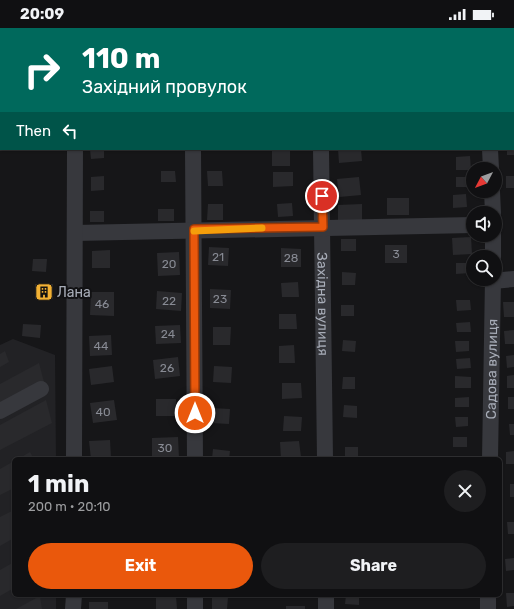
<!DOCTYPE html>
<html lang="en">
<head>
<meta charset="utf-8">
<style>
  :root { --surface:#101012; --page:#1e1e20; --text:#f1f3f6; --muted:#9c9d9f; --line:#303032; --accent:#ea580c }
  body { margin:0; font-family:Rubik,sans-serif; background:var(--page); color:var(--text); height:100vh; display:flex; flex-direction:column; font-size:15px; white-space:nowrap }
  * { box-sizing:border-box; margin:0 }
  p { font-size:13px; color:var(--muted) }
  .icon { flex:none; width:22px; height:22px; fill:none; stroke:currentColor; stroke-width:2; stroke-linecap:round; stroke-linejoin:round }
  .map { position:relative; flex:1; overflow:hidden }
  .side { position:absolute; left:12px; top:429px; width:490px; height:140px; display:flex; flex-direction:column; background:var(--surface); border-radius:6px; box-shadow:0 1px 3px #0004,0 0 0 1px var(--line) }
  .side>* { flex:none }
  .banner { position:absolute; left:0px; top:0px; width:514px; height:122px; box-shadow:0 1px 3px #0004,0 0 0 1px var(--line); background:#00695c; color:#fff; overflow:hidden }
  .needle { width:26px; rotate:229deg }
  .controls { position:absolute; left:466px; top:134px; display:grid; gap:8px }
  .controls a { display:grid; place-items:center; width:36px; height:36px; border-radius:50%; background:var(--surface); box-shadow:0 1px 3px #0004,0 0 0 1px var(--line); font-size:20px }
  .pin { position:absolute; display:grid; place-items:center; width:34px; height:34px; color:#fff; margin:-17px; border:2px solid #fff; border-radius:50%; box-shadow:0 1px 4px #0007 }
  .me { position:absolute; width:44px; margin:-22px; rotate:0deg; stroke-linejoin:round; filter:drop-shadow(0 0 3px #0008) }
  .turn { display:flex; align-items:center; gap:14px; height:84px; padding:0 16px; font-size:18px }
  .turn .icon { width:52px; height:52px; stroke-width:2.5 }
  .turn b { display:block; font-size:28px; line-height:34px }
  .then { display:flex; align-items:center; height:38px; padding:0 16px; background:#0003; gap:8px; font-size:15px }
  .round { display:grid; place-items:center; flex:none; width:42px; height:42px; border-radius:21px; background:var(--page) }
  .headline { display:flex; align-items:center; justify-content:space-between; height:68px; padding:0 16px }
  h1 { font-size:24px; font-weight:700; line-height:30px }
  .action { display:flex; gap:8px; margin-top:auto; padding:8px 16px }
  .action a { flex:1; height:46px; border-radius:24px; background:var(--accent); color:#fff; font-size:16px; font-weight:700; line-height:46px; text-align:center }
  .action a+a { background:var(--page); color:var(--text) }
  .status { display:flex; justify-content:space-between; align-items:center; height:28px; padding:0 20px; background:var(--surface); direction:ltr }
  .status svg { height:11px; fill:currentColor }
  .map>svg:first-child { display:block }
  .built { fill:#222225 }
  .building { fill:#29292c }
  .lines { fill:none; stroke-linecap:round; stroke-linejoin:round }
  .minor { stroke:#37383d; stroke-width:16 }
  .route-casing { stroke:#983908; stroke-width:10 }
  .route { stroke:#ea580c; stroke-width:7 }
  .slow { stroke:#f59e0b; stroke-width:7 }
  .labels { text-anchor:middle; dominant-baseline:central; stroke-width:4; stroke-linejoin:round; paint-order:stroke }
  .number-label { font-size:12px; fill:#888b94 }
  .poi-label { font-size:14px; fill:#a8adb8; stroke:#111113; text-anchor:start }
  .street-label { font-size:14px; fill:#a8adb8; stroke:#111113 }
</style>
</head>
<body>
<div class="status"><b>20:09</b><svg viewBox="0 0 49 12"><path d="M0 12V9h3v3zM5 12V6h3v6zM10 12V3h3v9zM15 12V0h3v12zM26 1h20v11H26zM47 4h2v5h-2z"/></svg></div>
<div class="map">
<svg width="514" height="581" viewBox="0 0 514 581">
  <rect width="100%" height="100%" fill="#161618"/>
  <!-- built -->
  <path class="built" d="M13 311 55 327 56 431H14V567H56V581H0V317Z"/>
  <!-- building -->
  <g class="building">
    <path d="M90 121H104V130L91 131Z"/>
    <rect x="272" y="121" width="18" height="17"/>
    <path d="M338 121H361L362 133 339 135Z"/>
    <rect x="507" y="121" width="7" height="6"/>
    <path d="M470 128 471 142H456V129Z"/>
    <path d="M161 143H175L176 154H161Z"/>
    <path d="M207 143H222L223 158H208Z"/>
    <path d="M273 144H293V158L273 159Z"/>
    <path d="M104 148V162L91 163V149Z"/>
    <rect x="506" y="148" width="8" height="12"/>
    <path d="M359 149 361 167 339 169 337 151Z"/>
    <rect x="456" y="149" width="13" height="10"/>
    <path d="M466 166 467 179 453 180V167Z"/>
    <rect x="387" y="170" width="22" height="17"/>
    <path d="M292 175 293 188 278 189 277 176Z"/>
    <path d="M208 176H223V192H207Z"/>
    <path d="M362 176V192H338V177Z"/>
    <rect x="158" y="181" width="16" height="12"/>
    <rect x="90" y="183" width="14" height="11"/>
    <path d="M471 209 472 226 453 227 452 210Z"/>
    <rect x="341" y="211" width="15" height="12"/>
    <rect x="385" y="217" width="22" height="18"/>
    <path d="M209 219 229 220 228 238 208 237Z"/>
    <path d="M281 220 301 221V239H281Z"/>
    <path d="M110 222V240H92V223Z"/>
    <path d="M179 224 180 247 158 248 157 225Z"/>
    <path d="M33 231H47L46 244 32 243Z"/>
    <path d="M456 235H470V245L456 246Z"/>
    <path d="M342 244 356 245 355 257H342Z"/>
    <path d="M298 254 299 269H282L281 255Z"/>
    <rect x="35" y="256" width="18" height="15"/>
    <path d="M210 261 231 262 230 281 210 280Z"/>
    <path d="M157 263 182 265 181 283 156 281Z"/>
    <path d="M91 264H114V288L90 287Z"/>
    <path d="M456 272H470L471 282 457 283Z"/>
    <path d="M503 274H514V289H504Z"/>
    <rect x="341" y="277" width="13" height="11"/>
    <path d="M279 286H296L297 301H279Z"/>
    <path d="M470 294 471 304H457L456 295Z"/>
    <path d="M23 296 41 297 40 310 22 308Z"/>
    <path d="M180 297 181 315 156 316 155 298Z"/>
    <path d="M213 299H231L230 317H213Z"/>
    <path d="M514 302V316H505L504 303Z"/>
    <path d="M111 307 112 327 90 328 89 308Z"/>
    <path d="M343 312 356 313 355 324 342 323Z"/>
    <path d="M455 313H469V323L456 324Z"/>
    <path d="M294 317 295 335H279V318Z"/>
    <path d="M5 323 9 334 0 339V326Z"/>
    <path d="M514 327V339L507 340 506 328Z"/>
    <path d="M178 329 180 348 155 351 153 332Z"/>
    <path d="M470 330 471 340 457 341 456 331Z"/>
    <path d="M39 335 44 354 0 377V356Z"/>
    <path d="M112 338 114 354 91 357 89 341Z"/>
    <path d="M214 338 232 339 231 355 213 354Z"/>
    <path d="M514 347V360H507V348Z"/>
    <path d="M455 348 471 349V360H455Z"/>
    <path d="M343 349H355V361H342Z"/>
    <path d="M282 355H301L302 370 282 371Z"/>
    <path d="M469 369V379H455V370Z"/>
    <rect x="508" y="369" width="6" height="12"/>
    <rect x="156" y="371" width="20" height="17"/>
    <path d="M46 372 52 395 0 422V397Z"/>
    <path d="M114 372 117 392 93 395 90 375Z"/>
    <path d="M344 377 357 378V390L343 389Z"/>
    <path d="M211 380 230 381 229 396 211 395Z"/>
    <path d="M284 388 302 389 301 403H283Z"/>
    <path d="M455 389H468V398L456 399Z"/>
    <path d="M509 396H514V407H510Z"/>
    <path d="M178 409 179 430 152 431V410Z"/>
    <rect x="453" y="409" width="14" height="10"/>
    <path d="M110 412 111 430 91 431 89 413Z"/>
    <path d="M299 413 301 429 281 431 280 414Z"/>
    <rect x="345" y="419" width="13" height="10"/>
    <path d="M213 421 230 423 229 431H212Z"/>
    <path d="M514 423V436H506V424Z"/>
    <path d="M30 424 34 431H18Z"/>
    <path d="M14 433V460L0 467V441Z"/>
    <rect x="510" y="456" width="4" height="13"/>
    <path d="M14 482V510L0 518V489Z"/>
    <path d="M507 494H514V506H508Z"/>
    <path d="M514 530V542L506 543 505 531Z"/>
    <path d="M14 534V560L0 568V542Z"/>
    <path d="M506 565H514V578L507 579Z"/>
    <path d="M346 567H359V577L345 576Z"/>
    <path d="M40 568 42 581H16Z"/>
    <path d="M176 568 177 581H156V569Z"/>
    <path d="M212 569H228L227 581H212Z"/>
    <rect x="89" y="574" width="19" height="7"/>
    <rect x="286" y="578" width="19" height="3"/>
  </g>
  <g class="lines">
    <!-- minor -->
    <g class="minor">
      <path d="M192 0V1"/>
      <path d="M317 0V1"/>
      <path d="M485 0V1"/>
      <path d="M75 1V0"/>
      <path d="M193 121 195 431"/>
      <path id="s1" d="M321 121 325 431"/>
      <path d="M490 121 491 141"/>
      <path d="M492 163 493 185"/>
      <path d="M75 205 473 197"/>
      <path d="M493 229V207"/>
      <path d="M493 253 514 251"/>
      <path d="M0 383 41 361"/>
      <path d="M74 431 75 121"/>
      <path id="s2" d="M490 431 493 251"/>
      <path d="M195 567V581"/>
      <path d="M326 567V581"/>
      <path d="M73 581 74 567"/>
      <path d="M488 581V567"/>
    </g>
  </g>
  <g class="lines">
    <defs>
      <path id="route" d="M195 385 194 201 323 199 322 168"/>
    </defs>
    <!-- route casing -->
    <use href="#route" class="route-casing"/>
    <!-- route -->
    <use href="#route" class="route"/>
    <!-- slow -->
    <path class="slow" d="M194 203 262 200"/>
  </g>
  <!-- icons -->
  <defs>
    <symbol id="building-square" viewBox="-11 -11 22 22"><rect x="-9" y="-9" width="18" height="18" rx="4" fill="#f2b134" stroke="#111113"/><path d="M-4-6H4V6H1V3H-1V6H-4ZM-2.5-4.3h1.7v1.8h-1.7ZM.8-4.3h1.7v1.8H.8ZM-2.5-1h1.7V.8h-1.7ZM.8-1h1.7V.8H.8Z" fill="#111"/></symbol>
  </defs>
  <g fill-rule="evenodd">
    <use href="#building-square" x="34" y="254" width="20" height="20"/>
  </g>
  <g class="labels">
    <!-- number labels -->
    <g class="number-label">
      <text x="396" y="226">3</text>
      <text x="218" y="229">21</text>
      <text x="291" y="230">28</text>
      <text x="169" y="236">20</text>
      <text x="220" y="271">23</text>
      <text x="169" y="273">22</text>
      <text x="102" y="276">46</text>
      <text x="168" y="306">24</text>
      <text x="101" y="318">44</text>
      <text x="167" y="340">26</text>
      <text x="103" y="384">40</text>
      <text x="165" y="420">30</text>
    </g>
    <!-- poi labels -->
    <g class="poi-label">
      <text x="57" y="264">Лана</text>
    </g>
    <!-- street labels -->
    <g class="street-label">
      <text stroke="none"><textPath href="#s1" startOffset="155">Західна вулиця</textPath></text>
      <text stroke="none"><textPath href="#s2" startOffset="90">Садова вулиця</textPath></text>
    </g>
  </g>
</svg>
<div class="controls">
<a><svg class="needle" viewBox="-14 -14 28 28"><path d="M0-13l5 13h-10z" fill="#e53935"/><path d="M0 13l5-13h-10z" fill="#9c9d9f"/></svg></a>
<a><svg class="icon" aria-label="sound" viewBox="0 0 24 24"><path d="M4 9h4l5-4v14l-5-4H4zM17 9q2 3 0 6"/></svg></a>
<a><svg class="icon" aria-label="search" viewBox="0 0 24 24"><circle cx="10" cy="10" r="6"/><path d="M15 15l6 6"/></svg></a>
</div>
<div class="pin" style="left:322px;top:168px;background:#d93025"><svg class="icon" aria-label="arrive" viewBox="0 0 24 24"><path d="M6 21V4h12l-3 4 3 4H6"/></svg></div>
<svg class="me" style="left:195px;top:385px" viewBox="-20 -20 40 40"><circle r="17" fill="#ea580c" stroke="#fff" stroke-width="3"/><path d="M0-11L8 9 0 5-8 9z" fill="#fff"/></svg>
<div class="banner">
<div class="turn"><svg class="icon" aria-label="right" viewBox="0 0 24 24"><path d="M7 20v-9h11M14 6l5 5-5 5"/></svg><div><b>110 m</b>Західний провулок</div></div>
<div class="then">Then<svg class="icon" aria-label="left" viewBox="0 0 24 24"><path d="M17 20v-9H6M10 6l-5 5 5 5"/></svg></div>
</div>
<section class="side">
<div class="headline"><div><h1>1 min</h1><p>200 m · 20:10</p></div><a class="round"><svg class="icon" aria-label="close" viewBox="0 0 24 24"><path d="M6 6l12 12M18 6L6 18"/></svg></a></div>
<div class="action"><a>Exit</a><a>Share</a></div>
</section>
</div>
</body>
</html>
